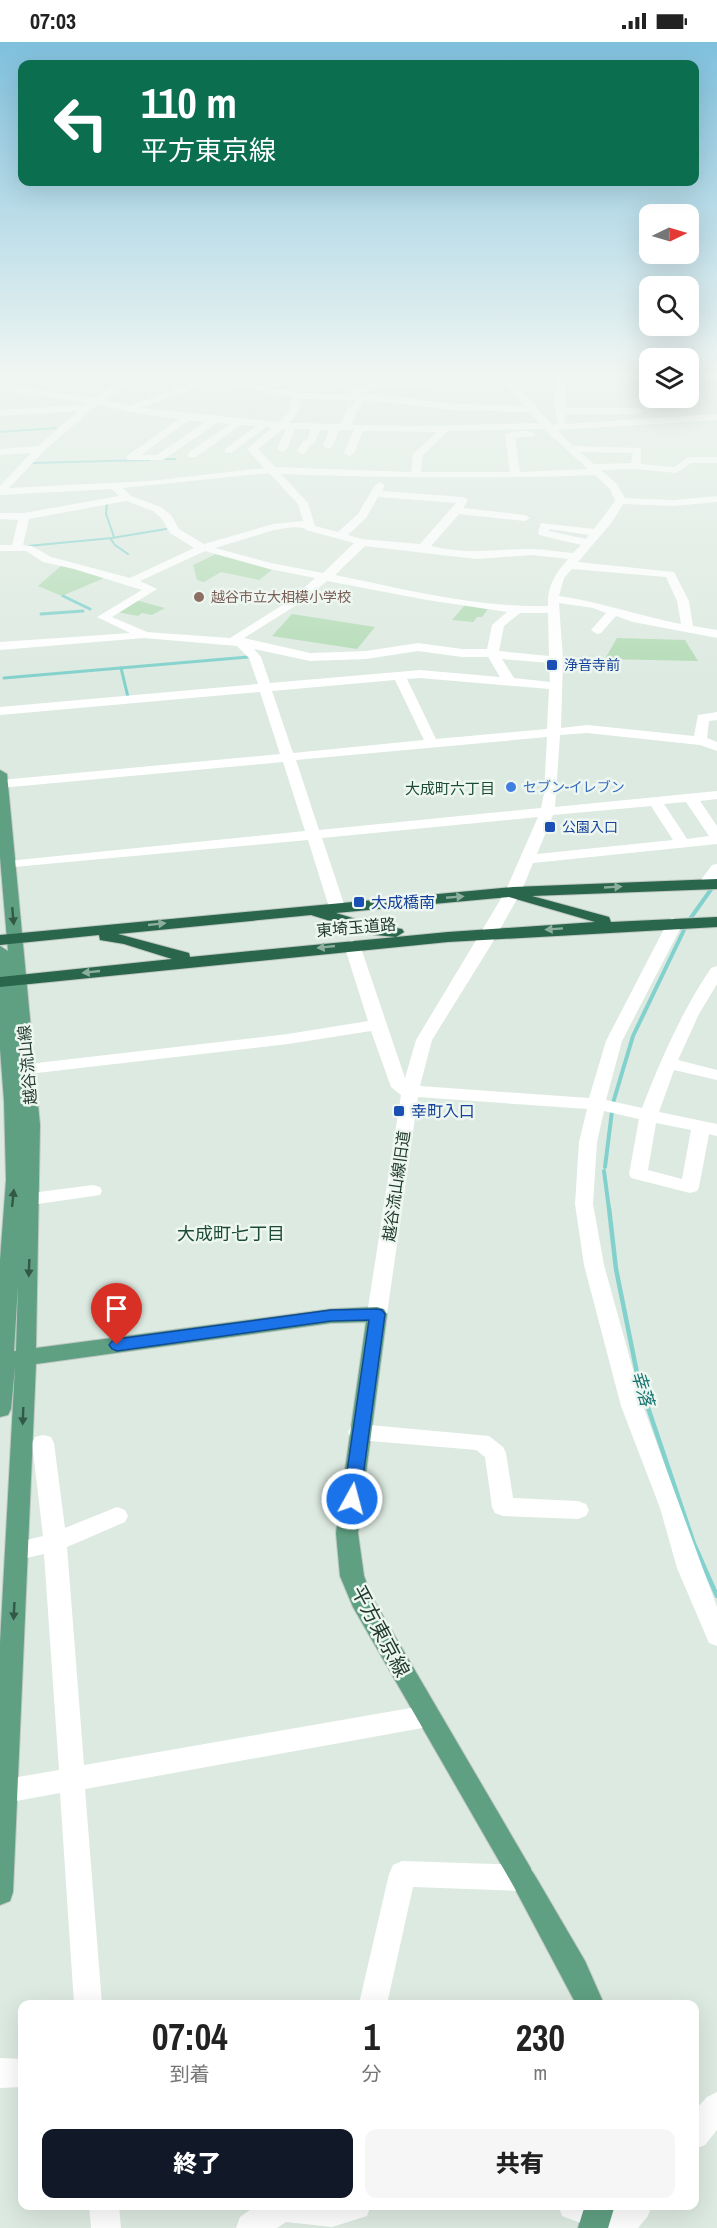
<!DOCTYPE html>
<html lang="ja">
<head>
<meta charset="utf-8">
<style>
  :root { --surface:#fff; --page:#f6f6f6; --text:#222; --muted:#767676; --accent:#111827 }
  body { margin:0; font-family:"Archivo Narrow","Noto Sans JP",sans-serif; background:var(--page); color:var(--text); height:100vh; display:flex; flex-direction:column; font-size:22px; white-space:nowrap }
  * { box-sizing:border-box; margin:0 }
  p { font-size:20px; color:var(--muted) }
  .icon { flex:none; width:33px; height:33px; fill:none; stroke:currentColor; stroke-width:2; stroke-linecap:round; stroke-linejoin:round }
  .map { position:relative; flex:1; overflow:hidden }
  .panel { position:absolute; left:18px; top:1958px; width:681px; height:210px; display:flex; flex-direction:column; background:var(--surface); border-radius:12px; box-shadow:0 6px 24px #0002 }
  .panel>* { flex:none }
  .guide { position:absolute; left:18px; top:18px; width:681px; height:126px; border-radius:12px; box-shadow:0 6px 24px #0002; background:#0b6e4f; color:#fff; overflow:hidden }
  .needle { width:39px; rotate:85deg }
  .controls { position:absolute; left:639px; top:162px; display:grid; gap:12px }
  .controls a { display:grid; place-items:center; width:60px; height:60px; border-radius:12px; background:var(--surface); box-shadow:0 6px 24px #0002; font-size:30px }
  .pin { position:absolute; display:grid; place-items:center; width:51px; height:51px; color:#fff; margin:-62px -26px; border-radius:50% 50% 50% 0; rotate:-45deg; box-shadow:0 0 6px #0007 }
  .pin .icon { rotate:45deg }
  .me { position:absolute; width:66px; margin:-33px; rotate:7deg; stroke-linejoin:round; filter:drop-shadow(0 0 4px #0008) }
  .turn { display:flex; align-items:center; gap:21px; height:126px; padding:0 24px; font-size:27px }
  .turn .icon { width:78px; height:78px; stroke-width:2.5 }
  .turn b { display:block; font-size:42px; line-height:51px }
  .eta { display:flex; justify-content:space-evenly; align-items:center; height:102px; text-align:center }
  .eta b { font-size:36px; font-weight:800; line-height:42px }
  .primary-button { display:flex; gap:12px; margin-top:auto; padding:12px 24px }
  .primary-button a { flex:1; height:69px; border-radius:12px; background:var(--accent); color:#fff; font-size:24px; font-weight:800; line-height:69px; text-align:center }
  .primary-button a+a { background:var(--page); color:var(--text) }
  .status { display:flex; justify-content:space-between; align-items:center; height:42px; padding:0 30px; background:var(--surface); direction:ltr }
  .status svg { height:16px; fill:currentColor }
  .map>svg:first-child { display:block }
  .green { fill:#b5dcb7 }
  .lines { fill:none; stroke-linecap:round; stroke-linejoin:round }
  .stream-far3 { stroke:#83d1cc; stroke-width:2 }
  .stream-far2 { stroke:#83d1cc; stroke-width:3 }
  .stream-far1 { stroke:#83d1cc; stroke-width:4 }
  .stream { stroke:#83d1cc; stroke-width:4.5 }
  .major-casing { stroke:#c0c8c4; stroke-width:2 }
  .highway-casing { stroke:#c0c8c4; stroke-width:2 }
  .minor { fill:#fff; fill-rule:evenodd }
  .major { fill:#60a082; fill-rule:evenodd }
  .highway { fill:#2a664c; fill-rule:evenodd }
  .oneway { fill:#8cae9e }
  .oneway2 { fill:#325846 }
  .route { fill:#1a73e8; stroke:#114b97; stroke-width:1.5 }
  .education-dot { fill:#8d6e63; stroke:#edf6f0; stroke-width:2 }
  .transit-dot { fill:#1a4fb4; stroke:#edf6f0; stroke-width:2 }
  .shop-dot { fill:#3f7fe0; stroke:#edf6f0; stroke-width:2 }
  .labels { text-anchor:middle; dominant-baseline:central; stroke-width:5; stroke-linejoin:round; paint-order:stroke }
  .far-education-label { font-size:14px; fill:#785e54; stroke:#edf6f0; text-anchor:start }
  .far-transit-label { font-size:14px; fill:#164399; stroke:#edf6f0; text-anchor:start }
  .far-shop-label { font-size:14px; fill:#366cbe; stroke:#edf6f0; text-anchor:start }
  .far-neighbourhood-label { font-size:15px; fill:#1b4b35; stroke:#edf6f0 }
  .transit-label { font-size:16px; fill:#164399; stroke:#edf6f0; text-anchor:start }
  .street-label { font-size:16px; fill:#1f392c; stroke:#edf6f0 }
  .neighbourhood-label { font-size:18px; fill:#1b4b35; stroke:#edf6f0 }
  .water-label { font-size:18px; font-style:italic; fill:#187571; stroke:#edf6f0 }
  .near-street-label { font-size:20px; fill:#1f392c; stroke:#edf6f0 }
</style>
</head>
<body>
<div class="status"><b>07:03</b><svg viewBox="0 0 49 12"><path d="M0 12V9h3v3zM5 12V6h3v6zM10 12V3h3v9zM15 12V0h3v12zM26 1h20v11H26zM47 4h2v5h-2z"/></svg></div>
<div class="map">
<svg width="717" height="2186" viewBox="0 0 717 2186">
  <rect width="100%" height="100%" fill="#ddeae1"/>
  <!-- green -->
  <g class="green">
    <path d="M216 512 272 528 259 538 221 530 204 540 197 538 193 523Z"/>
    <path d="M62 523 104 536 62 554 38 544Z"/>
    <path d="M136 558 165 566 152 573 142 571 138 574 117 570Z"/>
    <path d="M465 563 488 567 482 575H477L473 580 452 578Z"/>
    <path d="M292 572 375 585 357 607 272 594Z"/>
    <path d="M617 596 685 598 698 619 605 617Z"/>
  </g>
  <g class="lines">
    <!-- stream-far3 -->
    <g class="stream-far3">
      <path d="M0 390 56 386"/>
      <path d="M161 417H175"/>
      <path d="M31 421 150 418"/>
      <path d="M107 461 106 472 114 495"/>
      <path d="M110 496 115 503 128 512"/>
      <path d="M28 504 112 496 166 487"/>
    </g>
    <!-- stream-far2 -->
    <g class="stream-far2">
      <path d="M63 554 90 567"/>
      <path d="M41 572 83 569"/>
      <path d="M121 626 128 655"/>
      <path d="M4 636 248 615"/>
    </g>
    <!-- stream-far1 -->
    <g class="stream-far1">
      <path d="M690 877 712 846"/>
      <path d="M613 1061 633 994 684 888"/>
      <path d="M605 1125 612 1069"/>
      <path d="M604 1129 609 1167"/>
    </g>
    <!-- stream -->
    <path class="stream" d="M609 1166 616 1227 638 1336 694 1502 717 1554"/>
    <defs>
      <g id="major">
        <path d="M0 728 7 732 40 1083 36 1306 331 1267 377 1265 384 1267 387 1272 358 1491 364 1534 372 1555 585 1919 604 1962H576L514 1845 353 1565 340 1534 336 1491 366 1280 331 1281 36 1322 13 1850 10 1859 0 1863V1601L15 1325 11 1367 8 1373 0 1375V1218L6 1138 4 1059 0 1007V904L8 909 0 815ZM18 1243 16 1309H14Z"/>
        <path d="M585 2163H615L608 2186H578Z"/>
      </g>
      <path id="highway" d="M717 837V847L532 854 609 875 611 880 717 875V885L448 900 0 945V935L172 917 124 902 100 898 99 893 0 903V893L513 845ZM509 855 595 880 448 890 190 915 189 911 118 892 311 873 375 893 396 895 404 890 402 887 376 883 336 871Z"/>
    </defs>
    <!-- major casing -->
    <use href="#major" class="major-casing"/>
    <!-- highway casing -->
    <use href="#highway" class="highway-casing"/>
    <!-- minor -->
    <g class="minor">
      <path d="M130 332H139L128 343 104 358 130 364 204 337 190 332C215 332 238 343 260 343 274 343 291 332 310 332L272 346 298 351 350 352 313 332H325L355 347 372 341 426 338 434 334 467 335 472 338 470 340H436L428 344 373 347 362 351 456 362 524 364 498 332H507L552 383 560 382 557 380 554 357 557 332H566L565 366H638L643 369 638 372H566L565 382 717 372V378L557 388 573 404 641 406V422L674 425 689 415H717V421H691L676 431 636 427 601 428 617 442 625 456 673 458 717 454V460L673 464 623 462 612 480 578 520 674 530 689 559 693 584 717 588V596L633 580 616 574 601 591 597 592 591 588 606 571 593 566 559 561 563 618 561 686 587 683 694 694 698 673 717 670V678L709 679 707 696 717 700V709L700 703 587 691 560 693 555 765 717 749V757L700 759 717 784V802L533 821 521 850 491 903 432 998 420 1044 589 1056 606 999 664 887V881L672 876 677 878 680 887 622 999 606 1058 642 1066C661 1017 682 969 711 926L717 924V942L699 972 678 1018 717 1028V1038L674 1028 659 1070 717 1082V1094L709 1092 699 1145 697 1149 690 1151 631 1136 629 1132 639 1077 604 1069 597 1100 593 1162 604 1223 643 1364 717 1565V1604L709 1601 677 1526 660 1466 621 1364 584 1223 575 1162 579 1100 587 1067 418 1055 387 1272 384 1277 377 1279 370 1277 367 1272 401 1053 391 1045 371 989 288 1002 28 1032 22 1031 19 1027 22 1023 28 1022 288 992 368 979 344 903 352 898 360 903 405 1036 416 998 505 850 538 775 322 796 345 865 337 870 329 865 308 798 3 826 1 823 8 819 305 789 283 720 0 746 1 738 280 712 260 650 0 673V665L258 642 249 616 237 604 144 596 0 608V600L130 591 97 575 142 548 74 527 43 520 26 509H0V503H12L18 478 0 477V471H24L119 454 112 447 0 453V444L31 411 0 413V407L38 404 78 369 0 374V368L85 363 88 361 0 348V342L95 356ZM214 339 293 356 288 371 279 380 141 366ZM302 357 356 358 346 370 341 382 289 381 297 372ZM365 358 456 368 529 370 540 381 421 384 351 383 356 371ZM98 362 130 370 179 377 127 414V418H163L217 381 230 382 188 411V415H196L241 383 256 384 225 407V411H231L266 385 272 386 247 407 264 426 149 439 9 446 46 407ZM189 378 205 380 157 413H141ZM283 387H286L277 407 282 410 287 407 295 387H311L307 398 303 399 297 409 302 412 305 411 310 403 314 402 320 388H329L323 404 328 407 333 404 339 388H354L344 411 349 414 354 411 363 389 437 390 413 412 411 430 275 425 258 407ZM544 387 588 427 520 430 515 396 533 394 535 392C528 387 512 388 505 393L510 430H421L423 413 448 389ZM580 410 633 411 631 421 594 422ZM269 431 298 462 303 479 273 482 204 502 179 487 171 473 161 465 131 454 123 446ZM281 432C386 436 490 437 595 433L610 447 615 459 594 487 541 481 538 491 539 493 581 503 573 511C559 510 545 507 530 507 494 507 468 513 431 504L459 472 525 479 530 476 525 473 463 466 468 458 463 455 382 449 385 443 380 440 375 443 358 472 338 490 315 484 308 461ZM378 455 456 461 420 502 362 497 348 493 366 476ZM126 459 153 469 162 477 170 491 194 506 130 536 51 515 32 504 23 503 29 477ZM294 485 304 486 306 488 354 501 323 531 271 521 215 506 274 488ZM549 487 589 493 586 497 549 489ZM365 504 476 517 532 513 568 517C555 532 547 544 548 564 476 566 405 547 335 533ZM205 509 270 527 315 536 292 557 230 596 147 590 112 575 157 547 140 539ZM572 527 666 535 677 559 681 582C640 574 601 560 559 554L564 536ZM327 539 427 558 507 570 492 583 487 607H462L418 601 366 609 310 611 244 596 300 561ZM520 571H548L549 614 499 609 504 584ZM254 607 310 619 366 617 418 609 462 615H488L500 635 420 628 270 641 261 615ZM502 617 549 621 550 640 514 636ZM420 636 549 647 547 687 436 697 407 637ZM395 638 424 698 293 711 272 649ZM547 695 544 752 541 766 319 788 296 718ZM686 760 709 794 687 797 664 762ZM651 764 673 798 537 812 553 773ZM656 1081 691 1088 682 1137 648 1128Z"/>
      <path d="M701 332H717V337L702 334Z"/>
      <path d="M717 822V843L710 847 705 845 701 838 712 823Z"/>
      <path d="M93 1143 100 1145 102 1149 100 1153 31 1163 24 1161 22 1157 24 1153 31 1151Z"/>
      <path d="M359 1382 489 1394 503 1405 506 1411 513 1456 578 1459 586 1462 589 1468 586 1474 578 1477 503 1474 495 1471 492 1465 485 1415 476 1408 359 1398 351 1396 348 1390 351 1384Z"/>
      <path d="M43 1393 51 1395 54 1401 65 1486 117 1465 125 1468 128 1474 125 1480 67 1505 84 1723 428 1663 437 1666 440 1674 437 1682 428 1685 85 1747 102 1962H74L60 1751 0 1762V1738L59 1728 44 1512 18 1518 10 1516 7 1509 10 1502 43 1494 32 1401 35 1395Z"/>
      <path d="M402 1819 523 1823 532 1827 536 1836 532 1845 523 1849 413 1845 387 1962H359L389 1832 393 1823Z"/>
      <path d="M0 2016 22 2017V2045L0 2046Z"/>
      <path d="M717 2050V2088L705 2103 694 2107V2069L707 2055Z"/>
      <path d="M89 2163H119L121 2186H91Z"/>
      <path d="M257 2163H371L367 2174 332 2185 286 2180 277 2186H236L240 2175Z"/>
      <path d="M558 2163H610L612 2169 617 2163H652L648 2174 638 2186H594L562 2174Z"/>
    </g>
    <!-- major -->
    <use href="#major" class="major"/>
    <!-- highway -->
    <use href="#highway" class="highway"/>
  </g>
  <!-- one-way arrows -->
  <defs><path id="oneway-solid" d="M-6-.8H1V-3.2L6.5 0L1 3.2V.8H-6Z" transform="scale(1.5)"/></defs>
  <g class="oneway">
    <use href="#oneway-solid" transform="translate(613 845) rotate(-3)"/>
    <use href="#oneway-solid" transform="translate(455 855) rotate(-5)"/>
    <use href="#oneway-solid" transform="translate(157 882) rotate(-6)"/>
    <use href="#oneway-solid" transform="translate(554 887) rotate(176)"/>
    <use href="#oneway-solid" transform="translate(326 905) rotate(174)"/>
    <use href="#oneway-solid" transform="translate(91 930) rotate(174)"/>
  </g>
  <g class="oneway2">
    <use href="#oneway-solid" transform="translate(13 874) rotate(85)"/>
    <use href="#oneway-solid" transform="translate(13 1156) rotate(-84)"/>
    <use href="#oneway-solid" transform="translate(29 1226) rotate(92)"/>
    <use href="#oneway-solid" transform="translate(23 1374) rotate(92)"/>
    <use href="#oneway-solid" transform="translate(14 1569) rotate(93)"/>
  </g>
  <!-- sky -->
  <linearGradient id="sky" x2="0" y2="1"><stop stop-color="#7fc0dd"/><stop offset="0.52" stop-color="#f0f6f2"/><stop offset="1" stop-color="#f0f6f2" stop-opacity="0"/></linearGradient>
  <rect width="717" height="638" fill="url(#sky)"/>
  <!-- route -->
  <path class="route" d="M377 1267 382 1268 385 1272 360 1457 358 1461 352 1463 346 1461 343 1457 369 1278 331 1279 117 1309 112 1307 109 1303 112 1299 117 1297 331 1268Z"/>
  <!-- markers -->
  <circle class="education-dot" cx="199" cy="555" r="6"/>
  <g class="transit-dot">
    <rect x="546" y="617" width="12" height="12" rx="3"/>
    <rect x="544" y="779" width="12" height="12" rx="3"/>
    <rect x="353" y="854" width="12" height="12" rx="3"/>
    <rect x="393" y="1063" width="12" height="12" rx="3"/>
  </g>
  <circle class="shop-dot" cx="511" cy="745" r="6"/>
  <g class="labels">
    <!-- far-education labels -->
    <g class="far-education-label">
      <text x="211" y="555">越谷市立大相模小学校</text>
    </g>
    <!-- far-transit labels -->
    <g class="far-transit-label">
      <text x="564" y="623">浄音寺前</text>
      <text x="562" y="785">公園入口</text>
    </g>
    <!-- far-shop labels -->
    <g class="far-shop-label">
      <text x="523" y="745">セブン-イレブン</text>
    </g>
    <!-- far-neighbourhood labels -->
    <g class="far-neighbourhood-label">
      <text x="450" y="746">大成町六丁目</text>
    </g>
    <!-- transit labels -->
    <g class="transit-label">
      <text x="371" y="860">大成橋南</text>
      <text x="411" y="1069">幸町入口</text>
    </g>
    <!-- street labels -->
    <g class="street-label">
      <text transform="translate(356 885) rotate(-5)">東埼玉道路</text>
      <text transform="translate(27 1023) rotate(-95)">越谷流山線</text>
      <text transform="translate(396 1144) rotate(-82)">越谷流山線旧道</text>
    </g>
    <!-- neighbourhood labels -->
    <g class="neighbourhood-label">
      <text x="231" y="1191">大成町七丁目</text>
    </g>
    <!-- water labels -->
    <g class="water-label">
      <text transform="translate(643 1346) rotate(73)">幸落</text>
    </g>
    <!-- near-street labels -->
    <g class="near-street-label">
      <text transform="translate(381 1589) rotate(62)">平方東京線</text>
    </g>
  </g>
</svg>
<div class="controls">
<a><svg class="needle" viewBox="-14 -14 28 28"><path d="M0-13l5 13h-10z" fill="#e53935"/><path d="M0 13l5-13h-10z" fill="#767676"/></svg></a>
<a><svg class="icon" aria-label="search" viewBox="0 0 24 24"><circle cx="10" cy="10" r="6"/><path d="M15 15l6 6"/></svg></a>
<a><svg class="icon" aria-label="layers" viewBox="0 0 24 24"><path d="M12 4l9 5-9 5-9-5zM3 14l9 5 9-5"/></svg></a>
</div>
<div class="pin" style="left:117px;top:1303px;background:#d93025"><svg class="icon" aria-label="arrive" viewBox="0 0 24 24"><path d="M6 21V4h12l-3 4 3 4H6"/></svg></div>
<svg class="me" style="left:352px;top:1457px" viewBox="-20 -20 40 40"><circle r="17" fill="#1a73e8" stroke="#fff" stroke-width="3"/><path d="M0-11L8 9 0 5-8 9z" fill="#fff"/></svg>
<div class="guide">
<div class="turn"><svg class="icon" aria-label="left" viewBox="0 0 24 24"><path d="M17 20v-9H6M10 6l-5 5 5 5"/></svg><div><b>110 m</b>平方東京線</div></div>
</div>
<section class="panel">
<div class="eta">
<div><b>07:04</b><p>到着</p></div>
<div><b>1</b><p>分</p></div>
<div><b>230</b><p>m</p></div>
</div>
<div class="primary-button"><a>終了</a><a>共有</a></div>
</section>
</div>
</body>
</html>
